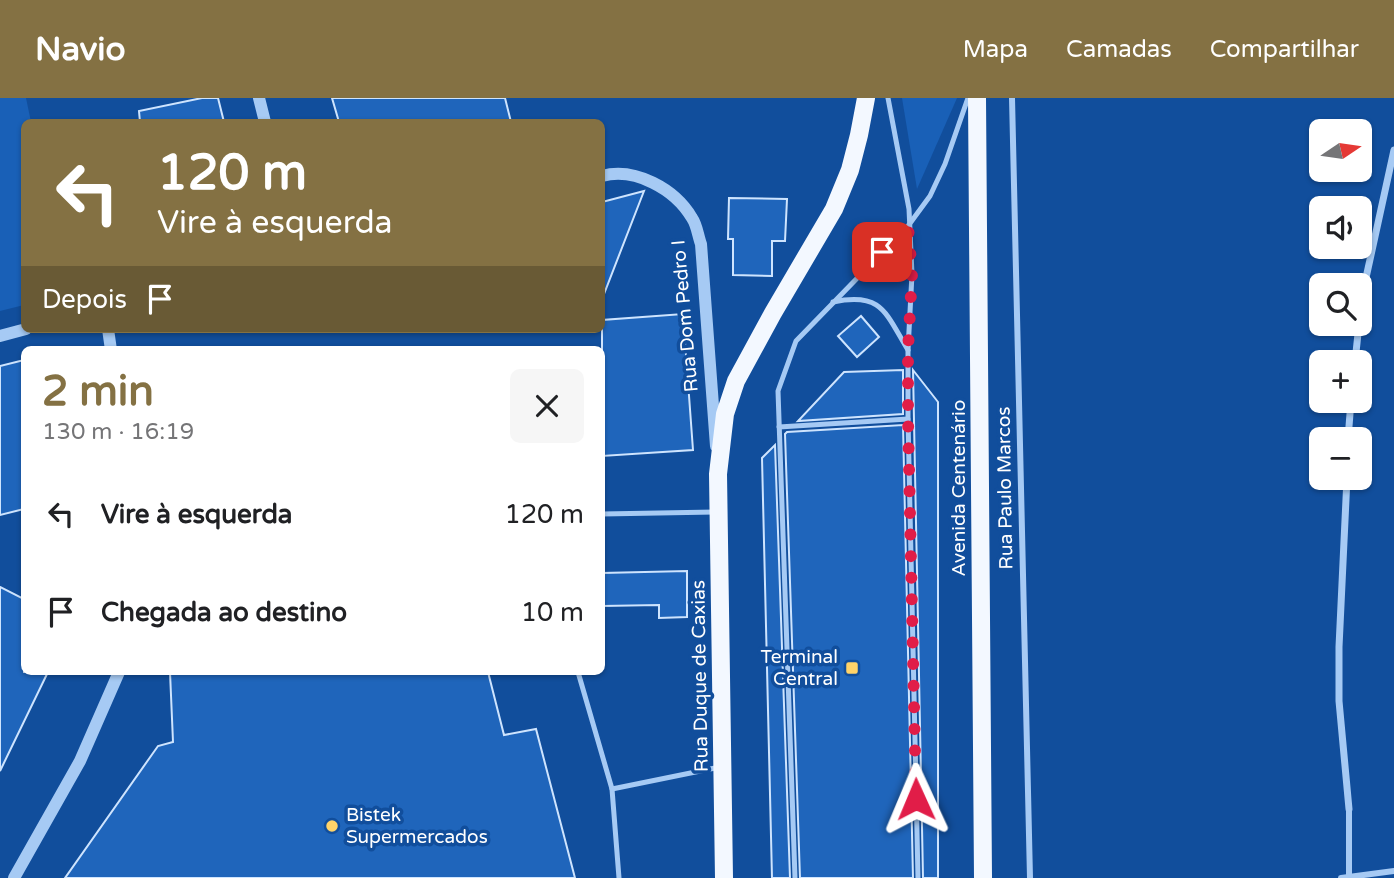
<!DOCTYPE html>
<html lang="pt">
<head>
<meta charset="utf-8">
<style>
  :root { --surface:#fff; --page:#f6f6f6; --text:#202124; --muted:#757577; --accent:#847143 }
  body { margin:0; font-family:"Varela Round",sans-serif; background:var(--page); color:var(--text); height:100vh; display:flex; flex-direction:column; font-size:26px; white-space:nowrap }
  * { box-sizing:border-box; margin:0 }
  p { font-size:23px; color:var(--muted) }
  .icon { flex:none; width:38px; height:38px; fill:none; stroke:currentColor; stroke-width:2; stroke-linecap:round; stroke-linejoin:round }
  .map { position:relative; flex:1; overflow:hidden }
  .side { position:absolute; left:21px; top:248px; width:584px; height:329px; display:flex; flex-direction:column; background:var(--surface); border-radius:10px; box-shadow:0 2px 5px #0004 }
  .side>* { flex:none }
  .banner { position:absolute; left:21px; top:21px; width:584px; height:214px; border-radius:10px; box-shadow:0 2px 5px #0004; background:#847143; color:#fff; overflow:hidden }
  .needle { width:46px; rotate:77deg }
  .tools { position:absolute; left:1309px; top:21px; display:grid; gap:14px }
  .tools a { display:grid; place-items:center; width:63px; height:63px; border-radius:10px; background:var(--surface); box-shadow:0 2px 5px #0004; font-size:35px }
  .pin { position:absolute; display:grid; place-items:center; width:60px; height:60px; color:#fff; margin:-30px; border-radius:14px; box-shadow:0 4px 10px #0006 }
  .me { position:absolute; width:77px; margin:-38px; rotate:359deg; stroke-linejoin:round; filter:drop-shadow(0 0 5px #0008) }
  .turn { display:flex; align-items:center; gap:24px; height:147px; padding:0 21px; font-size:32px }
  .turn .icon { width:91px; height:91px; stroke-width:2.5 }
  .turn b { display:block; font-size:49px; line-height:60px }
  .then { display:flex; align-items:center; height:66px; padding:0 21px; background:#0003; gap:14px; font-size:26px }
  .round { display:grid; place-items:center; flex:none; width:74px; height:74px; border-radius:10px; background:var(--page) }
  .overview { display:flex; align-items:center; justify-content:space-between; height:119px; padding:0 21px }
  h1 { font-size:42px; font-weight:700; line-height:52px; color:var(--accent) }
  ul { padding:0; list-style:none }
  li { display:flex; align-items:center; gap:21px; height:98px; padding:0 21px }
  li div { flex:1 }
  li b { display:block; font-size:26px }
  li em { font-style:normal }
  header { display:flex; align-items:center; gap:42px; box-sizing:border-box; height:98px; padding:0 35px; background:var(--accent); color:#fff }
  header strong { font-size:33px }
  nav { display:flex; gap:38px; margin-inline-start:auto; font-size:24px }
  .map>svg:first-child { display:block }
  .green { fill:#1960b7 }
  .building { fill:#1f65bb; stroke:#cee4fe; stroke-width:2 }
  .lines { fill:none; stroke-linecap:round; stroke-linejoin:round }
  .service { stroke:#a6caf4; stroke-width:5 }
  .pedestrian { stroke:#a6caf4; stroke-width:6 }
  .minor { stroke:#a6caf4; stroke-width:7 }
  .tertiary { stroke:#a6caf4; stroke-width:12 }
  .primary { stroke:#f3f8ff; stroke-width:18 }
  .route { stroke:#e11d48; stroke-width:12; stroke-dasharray:0 21.6 }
  .poi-dot { fill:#ffd369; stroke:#114e9c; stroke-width:2.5 }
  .labels { text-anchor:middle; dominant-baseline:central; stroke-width:7; stroke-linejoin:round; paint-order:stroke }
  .street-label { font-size:19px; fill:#fff; stroke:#114e9c }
  .poi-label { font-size:19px; fill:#fff; stroke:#114e9c; text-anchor:end }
</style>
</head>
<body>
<header>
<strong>Navio</strong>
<nav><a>Mapa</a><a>Camadas</a><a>Compartilhar</a></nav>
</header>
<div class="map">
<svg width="1394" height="780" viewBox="0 0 1394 780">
  <rect width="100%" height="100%" fill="#114e9c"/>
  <!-- green -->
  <g class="green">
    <path d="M0 0H26L31 24H24V207L0 213Z"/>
    <path d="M902 0H957L917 91Z"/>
  </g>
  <!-- building -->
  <g class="building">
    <path d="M202 0H218L224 24H140L139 13Z"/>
    <path d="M332 0H505L511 24H339Z"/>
    <path d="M644 93 604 196H602V104Z"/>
    <path d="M729 100 787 101 785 143H772V178L733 177V141H728Z"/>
    <path d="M683 216 693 352 602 358V222Z"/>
    <path d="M861 218 879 239 857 259 838 238Z"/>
    <path d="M24 262V411L0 417V268Z"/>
    <path d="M903 272V316L798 323 844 274Z"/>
    <path d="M913 272 938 304V780H923Z"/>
    <path d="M903 327 913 780H800L785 336 787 334Z"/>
    <path d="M775 347 790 780H772L762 360Z"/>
    <path d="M687 473V519L659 520V507L602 508V475Z"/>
    <path d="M0 489 24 501V574H48L0 673Z"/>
    <path d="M170 574H488L504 637 536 631 575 780H65L158 648 173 644Z"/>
  </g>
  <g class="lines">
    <!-- service -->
    <g class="service">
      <path d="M888 0 909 111 912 176 908 252V321L918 780"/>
      <path d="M833 204C882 194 885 214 908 252"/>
      <path d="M779 329 908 321"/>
      <path d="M602 416 715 414"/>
      <path d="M578 574 612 691 619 780"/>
      <path d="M612 691 720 669"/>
      <path d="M795 780 778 293 796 243 908 128 930 98 945 66 968 0"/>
    </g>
    <!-- pedestrian -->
    <g class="pedestrian">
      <path d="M1012 0 1030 780"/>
      <path d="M1349 778V711"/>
      <path d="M1341 780 1394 773"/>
    </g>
    <!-- minor -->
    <g class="minor">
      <path d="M1360 220 1362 198 1394 52"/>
      <path d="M1355 264 1359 226"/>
      <path d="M1348 341 1351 303"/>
      <path d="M1347 380 1339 549V603L1349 711"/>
    </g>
    <!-- tertiary -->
    <g class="tertiary">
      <path d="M259 0 265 24"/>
      <path d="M602 78C635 69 675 91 692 120 697 127 698 138 701 146L716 348"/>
      <path d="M108 231 111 252"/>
      <path d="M0 238 26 231"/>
      <path d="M14 780 80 663 119 574"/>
    </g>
    <!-- primary -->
    <g class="primary">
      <path d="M977 0 983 780"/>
      <path d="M724 780 718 376 725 316 736 283 773 215 834 111 850 72 859 37 866 0"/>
    </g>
  </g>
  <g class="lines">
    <!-- route -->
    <path class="route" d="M882 154 908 128 912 176 908 252V321L916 701"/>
  </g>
  <!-- markers -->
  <g class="poi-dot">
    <rect x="845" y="563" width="14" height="14" rx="3.5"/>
    <circle cx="332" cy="728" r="7"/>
  </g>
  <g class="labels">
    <!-- street labels -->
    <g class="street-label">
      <text transform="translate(685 218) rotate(-95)">Rua Dom Pedro I</text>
      <text transform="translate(959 390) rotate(-90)">Avenida Centenário</text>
      <text transform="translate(1005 390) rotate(-91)">Rua Paulo Marcos</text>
      <text transform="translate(700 578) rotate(-91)">Rua Duque de Caxias</text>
    </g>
    <!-- poi labels -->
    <g class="poi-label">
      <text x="838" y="559">Terminal<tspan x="838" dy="22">Central</tspan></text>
      <text x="346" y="717" text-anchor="start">Bistek<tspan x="346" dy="22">Supermercados</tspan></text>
    </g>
  </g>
</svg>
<div class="tools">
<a><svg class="needle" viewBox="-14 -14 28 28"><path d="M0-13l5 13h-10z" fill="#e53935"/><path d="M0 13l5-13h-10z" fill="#757577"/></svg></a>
<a><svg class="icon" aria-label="sound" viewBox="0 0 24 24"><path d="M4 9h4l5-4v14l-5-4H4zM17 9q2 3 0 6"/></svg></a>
<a><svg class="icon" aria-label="search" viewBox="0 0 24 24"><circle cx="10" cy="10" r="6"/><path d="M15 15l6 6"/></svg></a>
<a>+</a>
<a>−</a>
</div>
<div class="pin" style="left:882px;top:154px;background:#d93025"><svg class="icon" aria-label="arrive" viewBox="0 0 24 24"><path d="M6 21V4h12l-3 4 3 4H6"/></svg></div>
<svg class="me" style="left:916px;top:701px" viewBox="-20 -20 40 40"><path d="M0-17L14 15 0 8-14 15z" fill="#e11d48" stroke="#fff" stroke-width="4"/></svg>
<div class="banner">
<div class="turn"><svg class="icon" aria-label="left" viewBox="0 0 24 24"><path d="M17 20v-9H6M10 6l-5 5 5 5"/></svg><div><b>120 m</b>Vire à esquerda</div></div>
<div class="then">Depois<svg class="icon" aria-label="arrive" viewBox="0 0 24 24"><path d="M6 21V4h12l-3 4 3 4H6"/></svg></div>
</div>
<section class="side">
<div class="overview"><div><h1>2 min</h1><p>130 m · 16:19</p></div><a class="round"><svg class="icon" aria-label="close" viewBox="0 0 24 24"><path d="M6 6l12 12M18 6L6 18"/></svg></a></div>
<ul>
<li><svg class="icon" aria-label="left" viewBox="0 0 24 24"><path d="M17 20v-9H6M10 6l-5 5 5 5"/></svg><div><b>Vire à esquerda</b></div><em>120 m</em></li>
<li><svg class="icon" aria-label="arrive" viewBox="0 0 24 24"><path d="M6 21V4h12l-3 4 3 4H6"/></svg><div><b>Chegada ao destino</b></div><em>10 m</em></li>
</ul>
</section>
</div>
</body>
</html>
